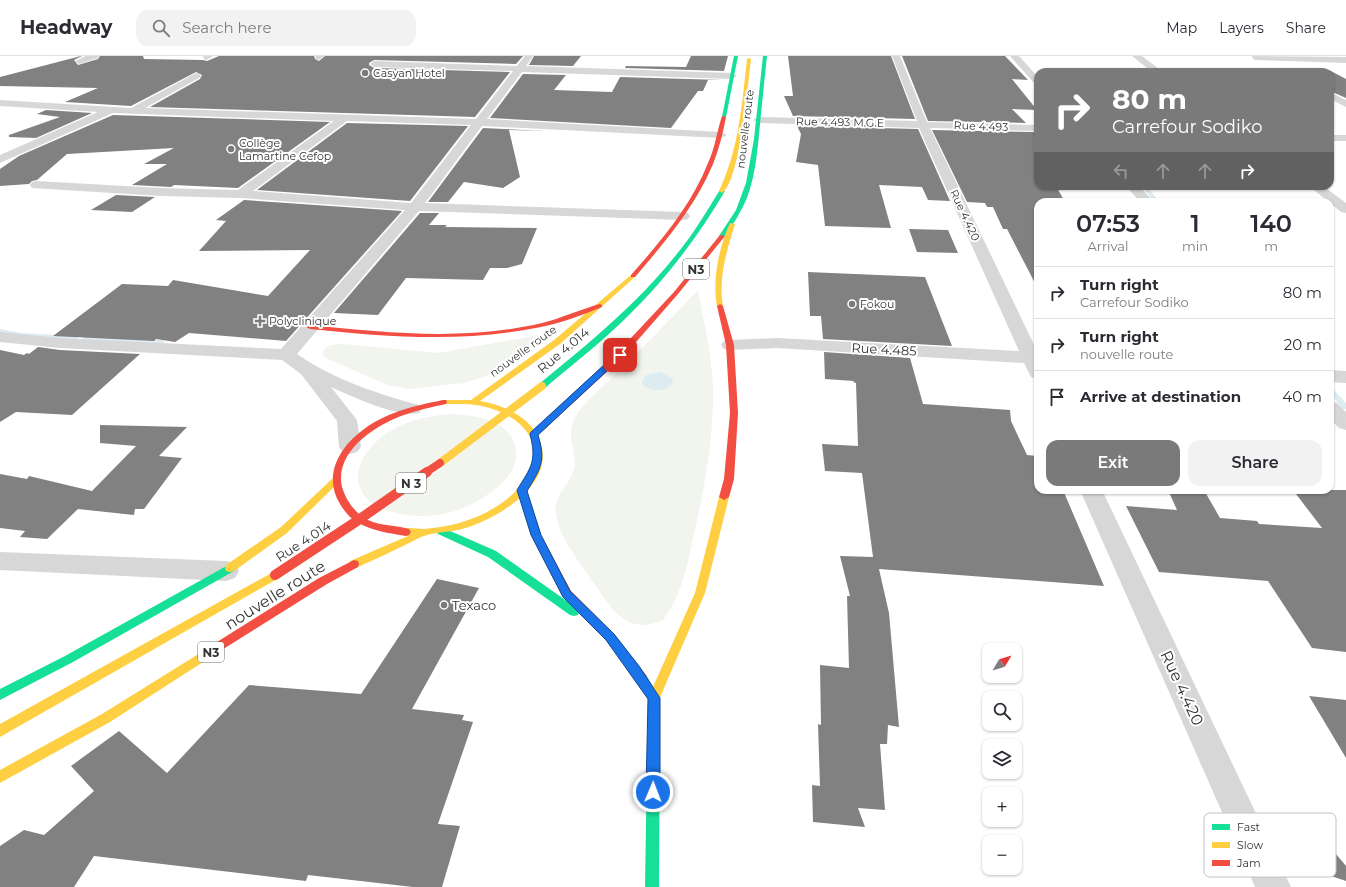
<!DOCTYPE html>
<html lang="en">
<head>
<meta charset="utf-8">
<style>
  :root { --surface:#fff; --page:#f2f2f3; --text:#2b2b33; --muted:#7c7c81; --line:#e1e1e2; --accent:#7a7a7a }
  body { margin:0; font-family:Montserrat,sans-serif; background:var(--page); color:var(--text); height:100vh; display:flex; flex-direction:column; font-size:15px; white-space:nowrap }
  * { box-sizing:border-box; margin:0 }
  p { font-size:13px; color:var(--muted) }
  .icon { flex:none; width:22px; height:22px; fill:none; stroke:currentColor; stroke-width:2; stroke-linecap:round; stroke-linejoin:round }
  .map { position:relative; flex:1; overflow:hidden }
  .sheet { position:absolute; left:1034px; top:142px; width:300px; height:296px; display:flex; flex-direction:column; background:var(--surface); border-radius:12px; box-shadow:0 1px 3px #0004 }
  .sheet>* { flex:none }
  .top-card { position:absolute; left:1034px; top:12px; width:300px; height:122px; border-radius:12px; box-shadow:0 1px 3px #0004; background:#7a7a7a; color:#fff; overflow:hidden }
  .needle { width:26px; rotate:52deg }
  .fabs { position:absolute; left:982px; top:587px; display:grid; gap:8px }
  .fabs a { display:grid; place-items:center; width:40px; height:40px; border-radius:8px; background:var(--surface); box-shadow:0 1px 3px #0004; font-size:20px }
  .pin { position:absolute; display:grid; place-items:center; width:34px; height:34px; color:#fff; margin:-17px; border-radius:8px; box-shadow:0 2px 6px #0006 }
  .me { position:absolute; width:44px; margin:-22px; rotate:1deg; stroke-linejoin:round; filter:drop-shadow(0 0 3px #0008) }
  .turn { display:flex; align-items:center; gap:14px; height:84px; padding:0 12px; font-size:18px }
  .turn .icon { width:52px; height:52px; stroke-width:2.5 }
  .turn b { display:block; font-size:28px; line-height:34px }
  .lanes { display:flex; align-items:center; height:38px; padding:0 12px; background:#0003; justify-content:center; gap:20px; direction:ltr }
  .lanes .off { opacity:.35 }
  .eta { display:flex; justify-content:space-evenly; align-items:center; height:68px; text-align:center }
  .eta b { font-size:24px; font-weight:600; line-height:28px }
  .cta { display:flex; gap:8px; margin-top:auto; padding:8px 12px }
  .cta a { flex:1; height:46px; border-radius:12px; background:var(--accent); color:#fff; font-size:16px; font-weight:600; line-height:46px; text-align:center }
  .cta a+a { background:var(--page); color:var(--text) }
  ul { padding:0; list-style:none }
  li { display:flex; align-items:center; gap:12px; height:52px; padding:0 12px; border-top:1px solid var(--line) }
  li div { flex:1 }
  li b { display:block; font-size:15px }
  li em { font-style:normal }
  header { display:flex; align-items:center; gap:24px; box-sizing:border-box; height:56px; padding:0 20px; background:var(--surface); border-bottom:1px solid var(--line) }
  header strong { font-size:19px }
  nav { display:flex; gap:22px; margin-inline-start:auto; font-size:14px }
  .search { width:280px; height:36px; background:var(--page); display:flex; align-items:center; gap:10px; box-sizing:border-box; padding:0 14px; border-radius:12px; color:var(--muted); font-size:15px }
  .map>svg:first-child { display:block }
  .green { fill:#f1f5ed }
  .water { fill:#ddebf3 }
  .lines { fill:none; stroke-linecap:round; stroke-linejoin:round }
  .stream { fill:#ddebf3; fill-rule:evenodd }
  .building { fill:#818181 }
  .street { fill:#d7d7d7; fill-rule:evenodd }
  .fast { fill:#16e098; fill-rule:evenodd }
  .slow { fill:#ffcf43; fill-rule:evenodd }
  .jam { fill:#f24e42; fill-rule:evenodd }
  .slow-bridge { stroke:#ffcf43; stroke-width:8 }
  .jam-bridge-far1 { stroke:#f24e42; stroke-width:8 }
  .jam-bridge { stroke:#f24e42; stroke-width:10 }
  .route { fill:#1a73e8; stroke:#114b97 }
  .poi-dot { fill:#7a7a7a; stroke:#fff; stroke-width:1.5 }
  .labels { text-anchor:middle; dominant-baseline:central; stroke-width:4; stroke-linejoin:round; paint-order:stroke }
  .far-poi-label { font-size:11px; fill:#333; stroke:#fff; text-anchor:start }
  .far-street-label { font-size:11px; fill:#333; stroke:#fff }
  .shield { fill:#fff; stroke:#707070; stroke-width:1 }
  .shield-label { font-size:12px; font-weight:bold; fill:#333 }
  .street-label { font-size:13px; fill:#333; stroke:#fff }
  .poi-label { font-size:13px; fill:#333; stroke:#fff; text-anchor:start }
  .near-street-label { font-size:16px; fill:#333; stroke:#fff }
  .key { fill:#fff; stroke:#c2c2c2; stroke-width:1 }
  .key-label { font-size:11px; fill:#333 }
</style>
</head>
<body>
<header>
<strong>Headway</strong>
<div class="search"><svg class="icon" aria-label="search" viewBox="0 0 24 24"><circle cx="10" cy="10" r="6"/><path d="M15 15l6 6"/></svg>Search here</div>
<nav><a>Map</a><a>Layers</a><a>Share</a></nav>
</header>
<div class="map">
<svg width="1346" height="831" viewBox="0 0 1346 831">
  <rect width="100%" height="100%" fill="#fff"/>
  <!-- green -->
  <g class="green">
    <path d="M698 234C704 266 712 299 713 332 714 380 705 428 695 474 688 505 683 538 663 564 658 566 651 568 646 569 621 570 608 548 596 530 582 509 552 474 556 448 559 436 571 425 574 413 578 395 564 380 576 360 583 347 609 325 620 314 647 288 672 261 698 234Z"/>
    <path d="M545 278 498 314 483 321 464 327 408 333 387 329 326 302 322 298 324 293 330 289 343 288 438 297Z"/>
    <path d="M449 358C475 359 516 364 516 398 516 409 510 420 502 427 473 454 435 466 396 457 387 455 374 451 367 443 342 414 375 380 402 369 417 362 433 360 449 358Z"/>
  </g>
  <!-- water -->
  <path class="water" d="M660 316 672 322 673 325 671 330C662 336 650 336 642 328V325L646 319Z"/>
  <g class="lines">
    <!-- stream -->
    <g class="stream">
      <path d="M1141 130H1146L1160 146H1155Z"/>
      <path d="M0 273 22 277 75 280 78 282 75 284 22 281 0 277Z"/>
      <path d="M85 281 162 284 165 286 162 288 83 284V282Z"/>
      <path d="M1330 331 1332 332 1346 347V353H1343L1330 337Z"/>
    </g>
  </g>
  <!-- building -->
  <g class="building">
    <path d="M81 0H82L74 4 78 9 98 3 100 0H143L144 3 203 4 207 5 219 0H314L315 3 319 5 325 0H523L516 8 374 4 369 7V9L374 12 510 16 475 61 150 51 200 23 202 19 196 16 131 50 65 46 98 32 0 30V21Z"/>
    <path d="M534 0H581L573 10 529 9Z"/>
    <path d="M691 0H728L724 15 625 12 626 10 686 11Z"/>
    <path d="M788 0H891L915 63 793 60 784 40H793Z"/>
    <path d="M902 0H1005L1028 24 1012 23 1037 54 1012 53 1026 67 928 65Z"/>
    <path d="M1265 12 1329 14 1346 23V42L1330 35V16H1272Z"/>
    <path d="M523 18 566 19 554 34 612 36 620 21 722 24H708L703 35H698L671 72 490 62Z"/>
    <path d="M46 54 92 57 36 82 9 81V79L60 61 37 58Z"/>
    <path d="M113 59 330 66 238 132 174 129 171 131 132 129 167 108H144L174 92 67 98 37 124 32 125 29 128 0 130V113L19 100Z"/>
    <path d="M347 67 468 70 410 145 257 134Z"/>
    <path d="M797 70 918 73 950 145 928 144 922 131 879 129 891 172 825 170 818 109 796 106 801 78Z"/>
    <path d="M483 72 546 75 509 74 520 121 503 132 464 126 448 146H428Z"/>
    <path d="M932 74 1035 76 1038 80V130H1056L1065 146 1038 145V233L1007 173H1003L993 151H987L985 147 967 146Z"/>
    <path d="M116 139 155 141 132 156 91 154Z"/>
    <path d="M244 144 402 155 286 285 189 277 175 286 156 283 154 285 53 280 122 228 168 230 173 224 268 240 310 194 199 195 226 165 216 164Z"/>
    <path d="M420 157H439L429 169H447L445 171 537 172 522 208 507 212H490L483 224 406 222 378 259 334 257Z"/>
    <path d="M909 173 948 174 958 197 917 196Z"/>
    <path d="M808 216 925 221 952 290 823 283 821 260H810Z"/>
    <path d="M38 291 60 294 140 298 72 359 16 356 0 366V294L24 299 27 297 29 298Z"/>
    <path d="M824 296 910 302 923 348 1010 354 1011 365 1027 399 1038 400V434H1063L1104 530 879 513 889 557 899 671 888 669 887 688H880L885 754 858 752 865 771 813 766 812 729 820 730 818 668 821 669 820 609 849 612 847 540H850L840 500 873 501 862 417 825 415 822 388 858 390 856 327 853 326 854 325 825 323Z"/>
    <path d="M100 369 187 371 159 400 182 402 144 453H135L134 459 78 453 47 483 20 481 25 475 0 472V418L27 423 29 420 92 435 136 390 100 387Z"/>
    <path d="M1168 434H1204L1220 462 1257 465 1259 468 1322 472 1293 434H1346V596L1312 592 1268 525 1159 516 1126 450 1177 454Z"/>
    <path d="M437 523 479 532 412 653 464 659 462 664 473 666 438 768 460 770 442 831H413L308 819 306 825 94 800 74 831H0V790L24 774 44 779 94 735 71 710 119 675 167 717 249 629 361 638Z"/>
    <path d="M1309 640 1346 644V702Z"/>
    <path d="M1283 775 1336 798 1346 810V825L1325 818 1279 780Z"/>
  </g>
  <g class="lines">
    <!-- street -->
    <g class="street">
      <path d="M86 0H99L98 2 79 8 75 5Z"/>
      <path d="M203 0H213L207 4 204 3Z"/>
      <path d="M315 0H324L319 4 316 3Z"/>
      <path d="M525 0H533L526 10 732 17 737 20 732 23 522 16 487 63 721 76 727 79 721 82 482 70 425 147 683 156 688 157 690 160 688 163 683 164 419 155 297 298C333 323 377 338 419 349L422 353 419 357C398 362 351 340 331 331L357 364 361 391 357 396 350 398 343 396 339 391 337 365 301 318 282 304 60 292 0 286V276L60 282 281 293 405 154 241 142 161 140 32 132 30 129 32 126 36 125 161 132 238 134 334 65 113 57 0 107V99L98 56 0 50V44L131 52 196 17 199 18 201 20 199 22 145 52 476 63 513 15 374 11 370 8 374 5 517 10ZM347 65 471 69 411 147 253 135Z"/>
      <path d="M892 0H900L927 66 1038 69V75L930 72 1038 297V323L1031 321 1024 307 777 292 730 294 724 293 721 289 724 285 730 284 777 282 1019 295 919 72 758 67 753 64 758 61 917 65Z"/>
      <path d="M1010 0H1019L1038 21V29L1035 28Z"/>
      <path d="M1132 0H1142L1163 16H1152Z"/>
      <path d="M1252 0 1346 1V7L1256 4 1253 3Z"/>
      <path d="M1330 36 1346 44V51L1330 43Z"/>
      <rect x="1330" y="79" width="16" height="6"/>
      <path d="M1126 130H1139L1154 146H1140Z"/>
      <path d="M1309 130H1323L1346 147V157L1341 156Z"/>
      <path d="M1330 314 1346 315V327L1330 326Z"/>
      <path d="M1330 345 1337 347 1346 356V374L1339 372 1330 363Z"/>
      <path d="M1080 434H1102L1291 831H1255Z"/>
      <path d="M0 496 226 505 235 508 239 515 235 522 226 525 0 514Z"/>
    </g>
    <!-- fast -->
    <g class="fast">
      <path d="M734 0H738L726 61 724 62 722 61Z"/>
      <path d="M763 0H767C765 19 763 38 761 58 758 86 757 115 747 142 741 156 733 169 724 181L722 182 719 180 736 154 746 127 754 83Z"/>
      <path d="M720 134 725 135C698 181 666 223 628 260 602 286 573 308 545 332H539L538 330 539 328C588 288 636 249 676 199 693 179 706 156 720 134Z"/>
      <path d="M441 471 496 495 578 553 579 556 578 559 574 560 570 559 488 501 438 478 436 475 438 472Z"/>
      <path d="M230 508 234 509 235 512 234 515 73 606 0 644V633L65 600Z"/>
      <path d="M642 618 646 619 660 642 659 831H645L648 643 636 623 638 619Z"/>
    </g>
    <!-- slow -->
    <g class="slow">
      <path d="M749 2 751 3C748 26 740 126 722 137L719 135C739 93 742 48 747 3Z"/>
      <path d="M730 167 735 168C727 195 718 221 723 250L720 252 717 250C712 224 719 191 730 167Z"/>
      <path d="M631 219 636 220 560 288 480 345C504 349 531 361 540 385 557 428 496 464 462 473 451 476 437 476 427 479 419 481 412 486 405 489 389 497 373 504 358 511L354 512 350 511 349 508 350 505 408 480 403 479 401 476 403 473C409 471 417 473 424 473 448 471 473 465 494 452 546 421 551 369 486 351 472 347 457 348 443 348L439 346 443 344H471L554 284Z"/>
      <path d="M336 421 339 422 341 424 339 426 287 477 234 515 230 516 226 515 225 512 226 509 281 471 333 422Z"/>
      <path d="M724 438 729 441 705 537 658 646 654 647 650 646 648 642 695 537 719 441Z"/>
      <path d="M275 515 279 516 280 519 279 522 0 681V668Z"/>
      <path d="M213 589 217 591 219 594 217 597 110 666 0 727V714L102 658Z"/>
    </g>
    <!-- jam -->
    <g class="jam">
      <path d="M722 60 726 61C723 77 719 93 713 108 695 151 665 186 635 221H631V219C661 185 691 150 708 107 715 92 717 75 722 60Z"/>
      <path d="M720 179 725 180 678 238 623 301 537 380H531L530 378 531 376 617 297 674 236Z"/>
      <path d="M600 248 602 249V251C582 259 562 267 541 271 465 287 387 281 310 273L306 271 310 269C387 277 466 285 542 267 562 262 581 253 600 248Z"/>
      <path d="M720 248 723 250 734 289 738 357 734 423 729 441 724 444 719 441 724 423 730 357 726 289 717 250Z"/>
      <path d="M443 344H446L447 346 446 348C432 351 418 354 404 359 376 369 334 395 342 431 346 445 355 457 368 464 381 470 396 469 409 473L411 476 409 479 406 480C389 477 371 475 357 466 350 462 344 455 340 448 324 422 337 395 359 377 383 357 413 350 443 344Z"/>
      <path d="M522 431 527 434 541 479 571 535 614 578 646 619 648 623 646 627 642 628 638 627 606 584 563 541 531 479 517 434Z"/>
      <path d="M354 504 358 505 359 508 358 511 327 528 217 597 213 599 209 597 207 594 209 591 319 522Z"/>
    </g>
    <!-- slow-bridge -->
    <path class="slow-bridge" d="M440 407 542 330"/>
    <!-- jam-bridge-far1 -->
    <path class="jam-bridge-far1" d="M425 417 440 407"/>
    <!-- jam-bridge -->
    <path class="jam-bridge" d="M275 519 357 465 427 416"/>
  </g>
  <!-- route -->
  <path class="route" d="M617 297H623L624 299 538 379C546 405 541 412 527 435L541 479 570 535 614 578 639 610 660 642V736L658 741 653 743 648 741 646 736 648 643 606 584 563 541 531 479 517 434C531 411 537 406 530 378L531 376Z"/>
  <!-- markers -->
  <g class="poi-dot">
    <circle cx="365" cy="17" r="4"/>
    <circle cx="231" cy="93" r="4"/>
    <circle cx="852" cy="248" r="4"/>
    <path d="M258 259h4v4h4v4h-4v4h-4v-4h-4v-4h4z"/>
    <circle cx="444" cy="549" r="4"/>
  </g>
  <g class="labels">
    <!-- far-poi labels -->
    <g class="far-poi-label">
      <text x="373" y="17">Casyan Hotel</text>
      <text x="239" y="87">Collège<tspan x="239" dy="13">Lamartine Cefop</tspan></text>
      <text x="860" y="248">Fokou</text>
      <text x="269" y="265">Polyclinique</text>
    </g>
    <!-- far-street labels -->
    <g class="far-street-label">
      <text transform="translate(840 66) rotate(1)">Rue 4.493 M.G.E</text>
      <text transform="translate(981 70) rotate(2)">Rue 4.493</text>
      <text transform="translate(745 73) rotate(-83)">nouvelle route</text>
      <text transform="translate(965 159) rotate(65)">Rue 4.420</text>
      <text transform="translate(523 295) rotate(-36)">nouvelle route</text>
    </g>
    <!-- shield labels -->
    <g class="shield">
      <rect x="683" y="203" width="26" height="20" rx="3"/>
      <rect x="396" y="417" width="30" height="20" rx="3"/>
      <rect x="198" y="586" width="26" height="20" rx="3"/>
    </g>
    <g class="shield-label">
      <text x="696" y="213">N3</text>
      <text x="411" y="427">N 3</text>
      <text x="211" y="596">N3</text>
    </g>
    <!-- street labels -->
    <g class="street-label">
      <text transform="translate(884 293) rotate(3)">Rue 4.485</text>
      <text transform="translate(563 294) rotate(-40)">Rue 4.014</text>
      <text transform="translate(303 485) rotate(-33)">Rue 4.014</text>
    </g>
    <!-- poi labels -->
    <g class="poi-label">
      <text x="452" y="549">Texaco</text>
    </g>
    <!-- near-street labels -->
    <g class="near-street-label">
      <text transform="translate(275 539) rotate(-32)">nouvelle route</text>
      <text transform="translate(1182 632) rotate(65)">Rue 4.420</text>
    </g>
  </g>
  <!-- legend -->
  <rect x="1204" y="757" width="132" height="64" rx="6" class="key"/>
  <rect x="1212" y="768" width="18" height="6" fill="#16e098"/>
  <rect x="1212" y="786" width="18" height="6" fill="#ffcf43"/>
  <rect x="1212" y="804" width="18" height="6" fill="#f24e42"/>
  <g class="key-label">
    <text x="1237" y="775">Fast</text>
    <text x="1237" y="793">Slow</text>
    <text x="1237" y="811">Jam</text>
  </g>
</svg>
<div class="fabs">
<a><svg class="needle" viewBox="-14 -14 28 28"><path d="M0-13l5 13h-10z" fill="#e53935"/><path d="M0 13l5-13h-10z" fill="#7c7c81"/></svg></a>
<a><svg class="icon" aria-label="search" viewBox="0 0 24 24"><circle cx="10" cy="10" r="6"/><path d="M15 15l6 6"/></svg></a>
<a><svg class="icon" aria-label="layers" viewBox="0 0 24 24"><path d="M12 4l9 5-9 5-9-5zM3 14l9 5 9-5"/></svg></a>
<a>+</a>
<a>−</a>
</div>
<div class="pin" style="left:620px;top:299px;background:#d93025"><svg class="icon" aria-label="arrive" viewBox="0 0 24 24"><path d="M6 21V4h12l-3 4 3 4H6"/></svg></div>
<svg class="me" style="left:653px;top:736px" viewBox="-20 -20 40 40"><circle r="17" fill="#1a73e8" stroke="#fff" stroke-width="3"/><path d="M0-11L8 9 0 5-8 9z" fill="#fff"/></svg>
<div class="top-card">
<div class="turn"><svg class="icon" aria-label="right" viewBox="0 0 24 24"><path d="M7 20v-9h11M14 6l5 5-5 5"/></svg><div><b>80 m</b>Carrefour Sodiko</div></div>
<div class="lanes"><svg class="icon off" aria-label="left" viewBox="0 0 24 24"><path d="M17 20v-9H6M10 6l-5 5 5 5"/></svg><svg class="icon off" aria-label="ahead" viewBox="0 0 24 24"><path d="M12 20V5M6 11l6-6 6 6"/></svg><svg class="icon off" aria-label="ahead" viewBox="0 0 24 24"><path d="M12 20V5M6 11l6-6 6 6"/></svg><svg class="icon" aria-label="right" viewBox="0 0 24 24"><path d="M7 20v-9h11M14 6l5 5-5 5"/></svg></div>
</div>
<section class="sheet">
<div class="eta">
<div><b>07:53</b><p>Arrival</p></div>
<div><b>1</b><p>min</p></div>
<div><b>140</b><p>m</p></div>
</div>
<ul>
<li><svg class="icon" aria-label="right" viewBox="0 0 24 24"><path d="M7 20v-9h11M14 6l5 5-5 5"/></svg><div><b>Turn right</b><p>Carrefour Sodiko</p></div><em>80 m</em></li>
<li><svg class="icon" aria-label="right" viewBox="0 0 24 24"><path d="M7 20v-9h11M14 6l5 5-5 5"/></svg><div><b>Turn right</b><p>nouvelle route</p></div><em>20 m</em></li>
<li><svg class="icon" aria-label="arrive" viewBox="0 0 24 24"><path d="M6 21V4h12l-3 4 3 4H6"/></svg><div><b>Arrive at destination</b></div><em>40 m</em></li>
</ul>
<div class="cta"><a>Exit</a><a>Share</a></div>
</section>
</div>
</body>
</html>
